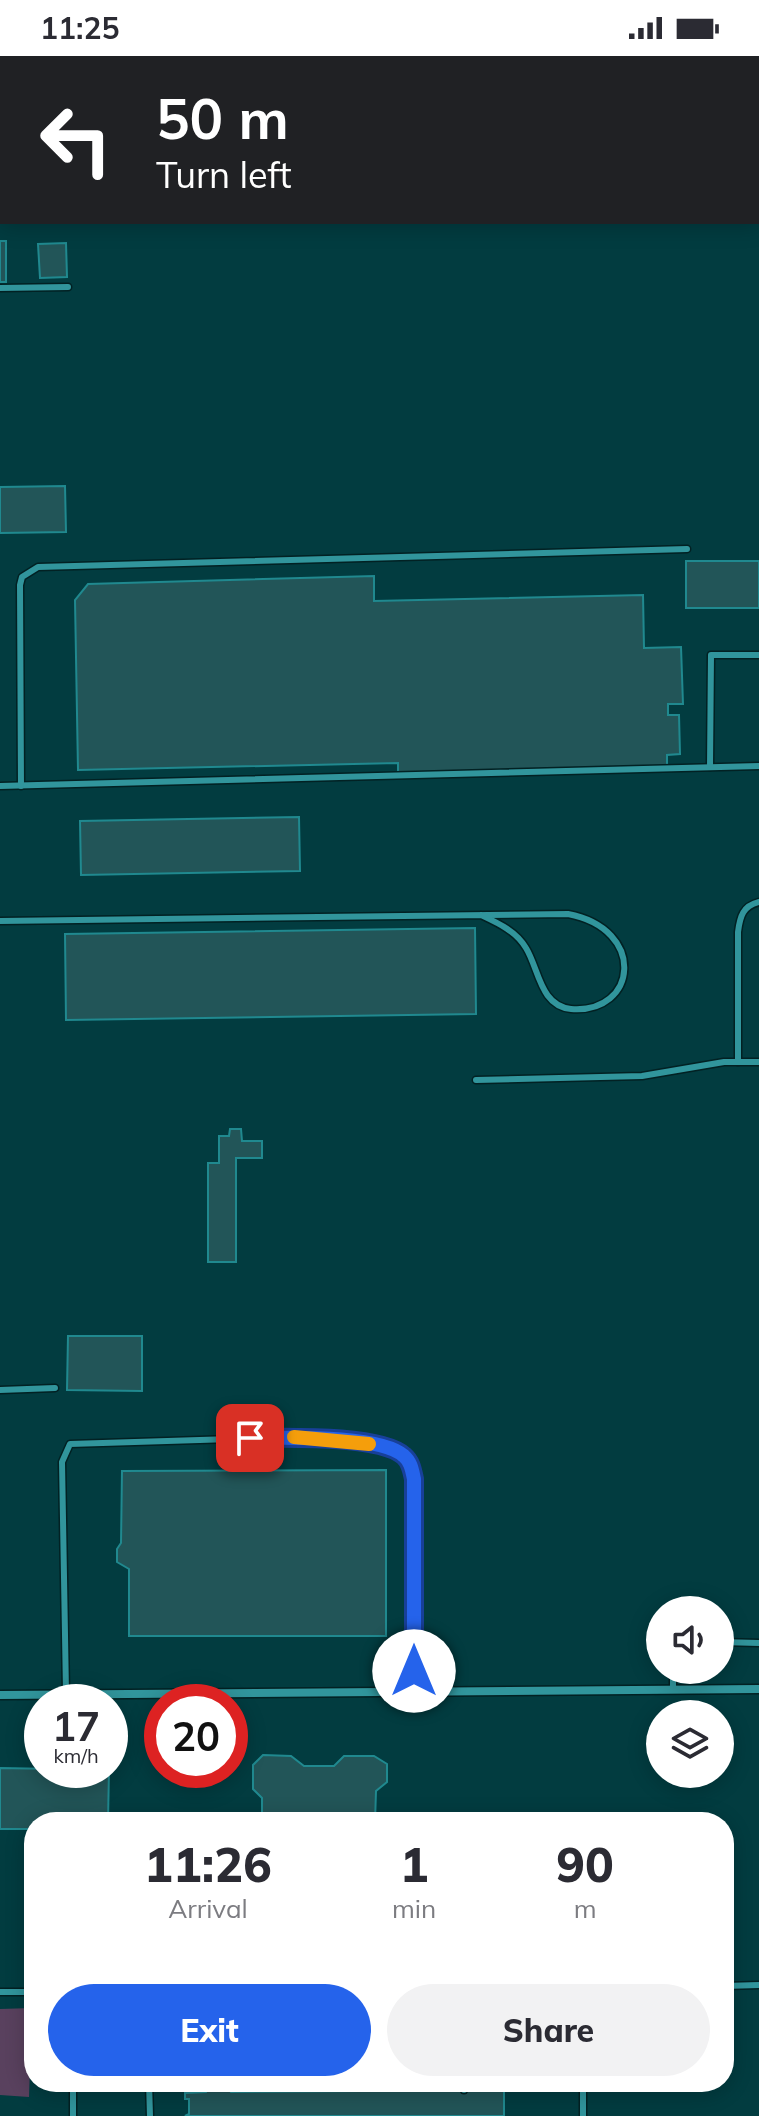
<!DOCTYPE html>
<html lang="en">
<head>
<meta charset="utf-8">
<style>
  :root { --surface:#fff; --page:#f2f2f3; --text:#2b2b33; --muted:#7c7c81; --accent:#2563eb }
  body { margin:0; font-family:Mulish,sans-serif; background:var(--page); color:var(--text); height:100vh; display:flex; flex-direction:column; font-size:30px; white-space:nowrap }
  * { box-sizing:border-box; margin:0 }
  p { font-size:26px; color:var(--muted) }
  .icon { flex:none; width:44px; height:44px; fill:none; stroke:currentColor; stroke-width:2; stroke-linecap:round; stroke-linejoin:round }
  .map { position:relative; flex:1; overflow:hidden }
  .details { position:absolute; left:24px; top:1756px; width:710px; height:280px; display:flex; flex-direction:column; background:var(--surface); border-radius:32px; box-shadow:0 4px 20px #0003 }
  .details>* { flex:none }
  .hud { position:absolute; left:0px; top:0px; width:760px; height:168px; box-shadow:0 4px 20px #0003; background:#202124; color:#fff; overflow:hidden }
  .tools { position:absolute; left:646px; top:1540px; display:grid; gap:16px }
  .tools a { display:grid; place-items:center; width:88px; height:88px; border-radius:50%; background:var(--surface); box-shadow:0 4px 20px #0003; font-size:40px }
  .speed { position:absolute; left:24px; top:1628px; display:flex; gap:16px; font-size:40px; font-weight:700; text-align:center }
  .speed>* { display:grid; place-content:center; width:104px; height:104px; border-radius:50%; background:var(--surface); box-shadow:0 4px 20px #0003; line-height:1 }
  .speed small { font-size:20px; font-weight:400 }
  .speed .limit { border:12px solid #d22; background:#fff; color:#111 }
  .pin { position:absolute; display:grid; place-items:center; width:68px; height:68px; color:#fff; margin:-34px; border-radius:16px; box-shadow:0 4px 12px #0006 }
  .me { position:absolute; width:88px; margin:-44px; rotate:0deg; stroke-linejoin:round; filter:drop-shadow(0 0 6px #0008) }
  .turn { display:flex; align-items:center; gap:28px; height:168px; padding:0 24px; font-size:36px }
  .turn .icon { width:104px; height:104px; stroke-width:2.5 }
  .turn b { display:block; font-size:56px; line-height:68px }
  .eta { display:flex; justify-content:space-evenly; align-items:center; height:136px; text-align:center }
  .eta b { font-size:48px; font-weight:800; line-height:56px }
  .primary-button { display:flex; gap:16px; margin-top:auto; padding:16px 24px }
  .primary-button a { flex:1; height:92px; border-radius:48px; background:var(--accent); color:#fff; font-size:32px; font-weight:800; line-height:92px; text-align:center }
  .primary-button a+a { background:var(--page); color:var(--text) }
  .status { display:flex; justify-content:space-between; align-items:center; height:56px; padding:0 40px; background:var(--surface); direction:ltr }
  .status svg { height:22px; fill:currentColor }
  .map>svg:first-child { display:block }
  .green { fill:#59415e }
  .building { fill:#225558; stroke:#20898f; stroke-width:2 }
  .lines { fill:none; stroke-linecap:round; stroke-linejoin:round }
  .lane-casing { stroke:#022123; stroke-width:9 }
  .street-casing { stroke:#022123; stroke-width:11 }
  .path { stroke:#598c8f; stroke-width:5; stroke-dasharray:6 4; stroke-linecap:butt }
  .lane { stroke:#31959c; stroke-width:6 }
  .street { stroke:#31959c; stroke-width:8 }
  .route-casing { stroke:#184099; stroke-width:20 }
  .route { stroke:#2563eb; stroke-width:14 }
  .slow { stroke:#f59e0b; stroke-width:14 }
</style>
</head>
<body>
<div class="status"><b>11:25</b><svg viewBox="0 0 49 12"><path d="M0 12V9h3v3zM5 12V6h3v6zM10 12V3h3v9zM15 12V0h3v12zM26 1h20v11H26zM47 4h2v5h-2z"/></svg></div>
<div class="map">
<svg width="759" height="2060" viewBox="0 0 759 2060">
  <rect width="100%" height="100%" fill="#023c40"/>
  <!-- green -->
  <path class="green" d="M32 1952 29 2041 0 2039V1953Z"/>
  <!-- building -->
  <g class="building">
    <path d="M0 0H162V2H2L0 38Z"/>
    <rect x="244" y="0" width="83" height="2"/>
    <path d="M609 0H759V83L758 2Z"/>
    <rect x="0" y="185" width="6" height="41"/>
    <path d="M66 187 67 221 40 222 38 188Z"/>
    <path d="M65 430 66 476 0 477V431Z"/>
    <rect x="686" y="505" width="73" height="47"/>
    <path d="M374 520V545L643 539 644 592 681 591 683 648H668V659H679L680 698 667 699V711L398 717V707L78 714 75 544 88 528Z"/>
    <path d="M299 761 300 815 81 819 80 765Z"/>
    <path d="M475 872 476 958 66 964 65 878Z"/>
    <path d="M230 1073H241L242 1085H262V1102H236V1206H208V1107H219V1080H229Z"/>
    <path d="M68 1280H142V1335L67 1334Z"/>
    <path d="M386 1414V1580H129V1513L117 1506V1493L121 1487 122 1415Z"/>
    <path d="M263 1699 291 1700 304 1710H334L344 1700H374L387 1708V1726L376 1735 375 1766H262V1742L253 1733V1709Z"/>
    <path d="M0 1712 109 1714 108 1766H34V1773H0Z"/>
    <path d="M222 2026 231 2036 504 2034V2060H185L189 2058V2043H185V2037L206 2036 211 2027Z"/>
  </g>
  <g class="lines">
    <defs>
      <g id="lane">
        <path d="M0 232 68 231"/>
        <path d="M710 711 711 599H759"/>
        <path d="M0 730 759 710"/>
        <path d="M21 730 20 529 22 521 38 511 687 493"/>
        <path d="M0 865 568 858C647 873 638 958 571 953 540 950 539 913 526 892 516 875 498 867 481 859"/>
        <path d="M738 1006V876C740 860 743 850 759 846"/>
        <path d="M476 1024 642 1020 724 1006H759"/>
        <path d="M0 1334 55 1332"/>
        <path d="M720 1586 759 1587"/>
        <path d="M673 1614V1634"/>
        <path d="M66 1636 62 1406 70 1388 295 1381 347 1384 393 1394 411 1410 414 1634"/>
        <path d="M724 1930 759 1929"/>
        <path d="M0 1936H34"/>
        <path d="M149 2026 150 2060"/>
        <path d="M583 2026V2060"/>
        <path d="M464 2034V2026"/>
        <path d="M73 2060V2026"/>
      </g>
      <path id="street" d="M0 1639 759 1633"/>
    </defs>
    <!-- lane casing -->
    <use href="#lane" class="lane-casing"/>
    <!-- street casing -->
    <use href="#street" class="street-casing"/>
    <!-- path -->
    <path class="path" d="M561 2V0"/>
    <!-- lane -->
    <use href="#lane" class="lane"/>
    <!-- street -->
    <use href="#street" class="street"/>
  </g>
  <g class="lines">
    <defs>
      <path id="route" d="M250 1382C283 1382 380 1378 404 1400 411 1406 412 1414 414 1423V1615"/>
    </defs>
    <!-- route casing -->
    <use href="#route" class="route-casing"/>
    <!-- route -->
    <use href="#route" class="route"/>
    <!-- slow -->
    <path class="slow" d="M294 1381 369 1388"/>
  </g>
</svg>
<div class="tools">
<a><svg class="icon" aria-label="sound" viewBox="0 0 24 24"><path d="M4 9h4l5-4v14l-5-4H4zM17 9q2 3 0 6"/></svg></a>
<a><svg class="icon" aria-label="layers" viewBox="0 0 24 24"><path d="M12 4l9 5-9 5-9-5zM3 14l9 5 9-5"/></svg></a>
</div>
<div class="speed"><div>17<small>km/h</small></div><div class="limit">20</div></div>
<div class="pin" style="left:250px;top:1382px;background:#d93025"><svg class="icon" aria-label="arrive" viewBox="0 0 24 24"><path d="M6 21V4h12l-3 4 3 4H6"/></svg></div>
<svg class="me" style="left:414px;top:1615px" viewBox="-20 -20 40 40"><circle r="19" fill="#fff"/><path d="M0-13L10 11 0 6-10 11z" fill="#2563eb"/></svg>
<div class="hud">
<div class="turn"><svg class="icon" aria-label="left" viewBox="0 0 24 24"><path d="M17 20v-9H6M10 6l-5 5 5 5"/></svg><div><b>50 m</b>Turn left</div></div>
</div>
<section class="details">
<div class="eta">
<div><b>11:26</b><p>Arrival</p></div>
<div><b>1</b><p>min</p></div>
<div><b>90</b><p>m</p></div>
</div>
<div class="primary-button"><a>Exit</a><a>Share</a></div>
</section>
</div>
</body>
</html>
